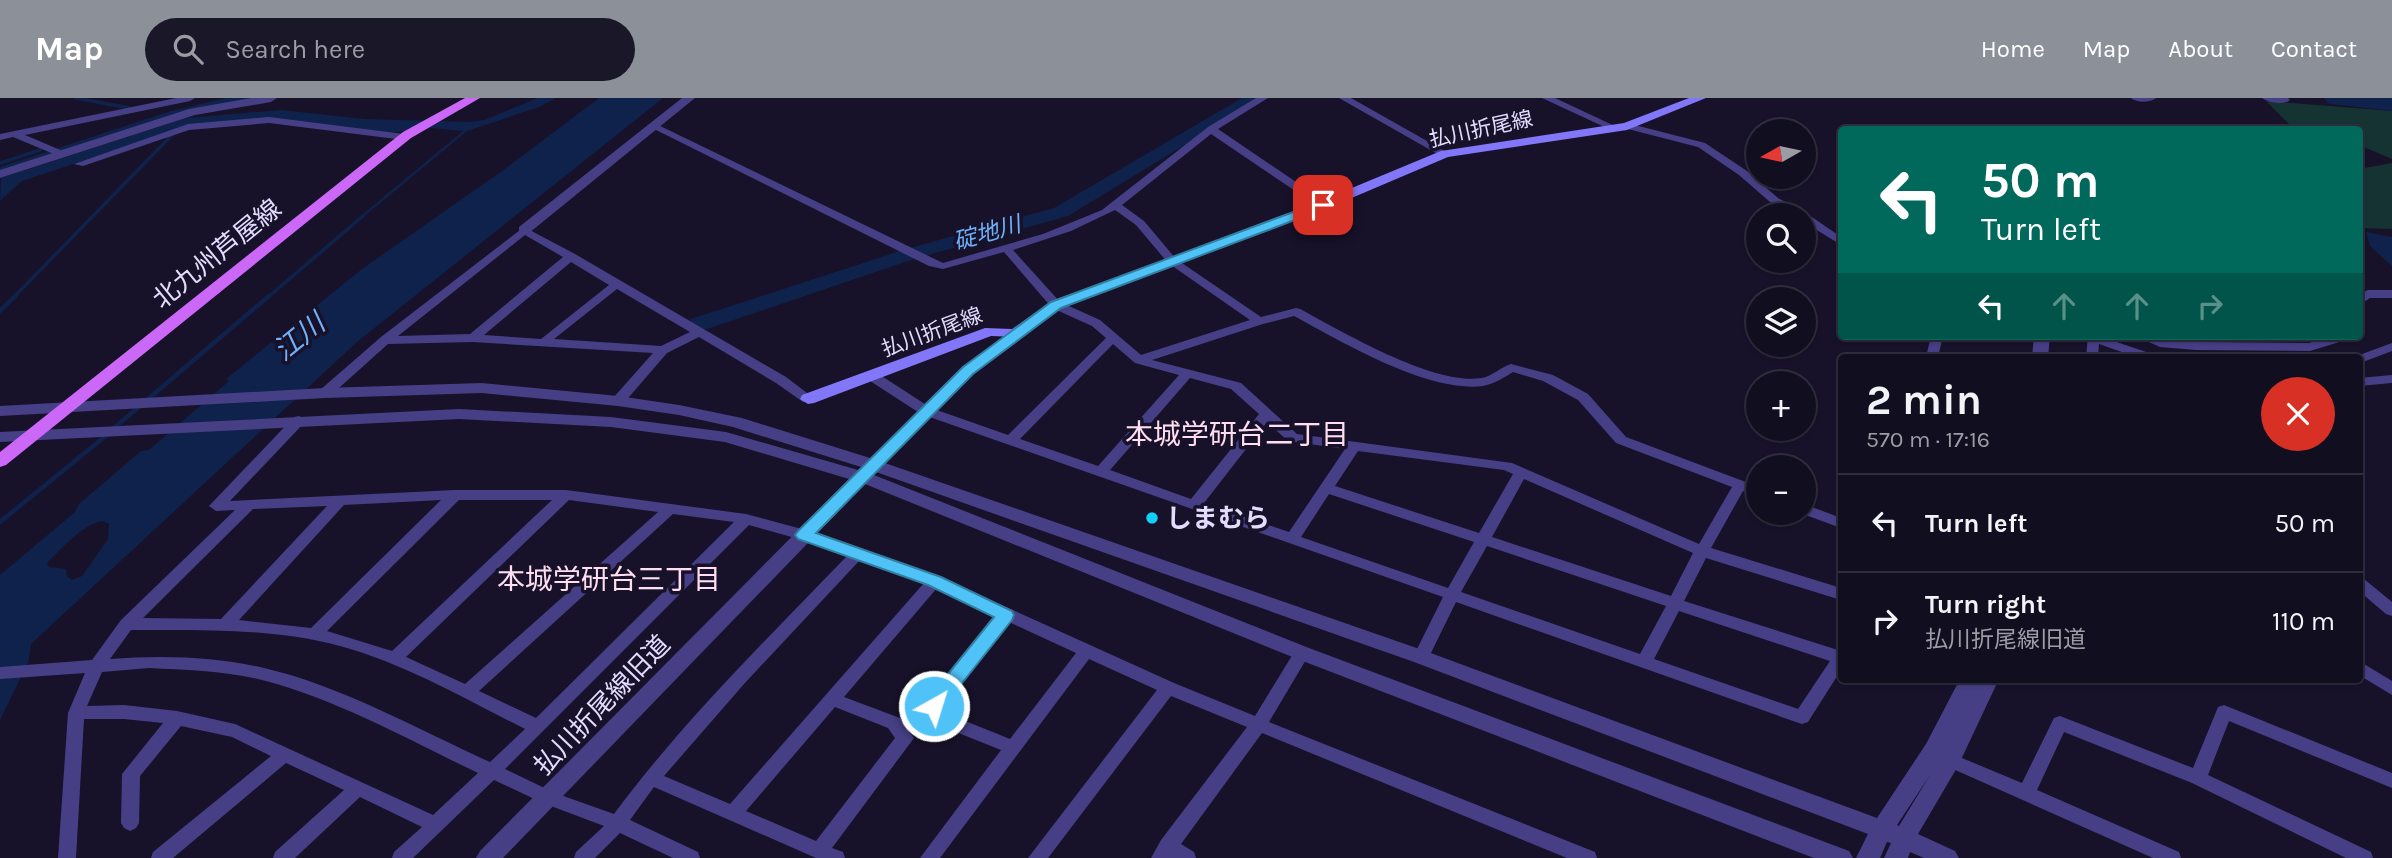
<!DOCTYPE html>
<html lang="en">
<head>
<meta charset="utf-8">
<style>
  :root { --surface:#110e20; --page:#1a1729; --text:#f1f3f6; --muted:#9c9ca5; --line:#302e3e; --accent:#8c9099 }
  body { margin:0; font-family:Karla,"Noto Sans JP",sans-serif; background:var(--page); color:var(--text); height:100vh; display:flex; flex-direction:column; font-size:26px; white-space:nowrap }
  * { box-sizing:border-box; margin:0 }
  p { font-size:23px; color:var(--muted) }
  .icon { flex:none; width:38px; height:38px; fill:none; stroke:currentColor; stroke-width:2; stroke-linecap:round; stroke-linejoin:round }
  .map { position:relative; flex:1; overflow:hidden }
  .side { position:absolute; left:1838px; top:256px; width:525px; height:329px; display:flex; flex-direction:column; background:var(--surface); border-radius:7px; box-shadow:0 2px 5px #0004,0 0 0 2px var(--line) }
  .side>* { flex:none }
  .banner { position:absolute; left:1838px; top:28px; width:525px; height:214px; border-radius:7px; box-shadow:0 2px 5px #0004,0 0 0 2px var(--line); background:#00695c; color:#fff; overflow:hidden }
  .needle { width:46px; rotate:261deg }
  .buttons { position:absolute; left:1746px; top:21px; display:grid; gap:14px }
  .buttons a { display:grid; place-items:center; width:70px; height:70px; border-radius:50%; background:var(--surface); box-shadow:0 2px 5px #0004,0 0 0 2px var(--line); font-size:35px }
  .pin { position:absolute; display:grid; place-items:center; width:60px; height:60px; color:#fff; margin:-30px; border-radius:14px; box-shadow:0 4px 10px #0006 }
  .me { position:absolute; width:77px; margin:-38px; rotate:39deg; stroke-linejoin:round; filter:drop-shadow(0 0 5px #0008) }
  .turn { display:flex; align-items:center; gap:24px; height:147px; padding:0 28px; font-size:32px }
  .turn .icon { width:91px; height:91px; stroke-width:2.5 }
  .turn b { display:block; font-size:49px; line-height:60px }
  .lanes { display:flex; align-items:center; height:66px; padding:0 28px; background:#0003; justify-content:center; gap:35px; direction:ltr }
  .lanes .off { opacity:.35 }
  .round { display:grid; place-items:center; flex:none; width:74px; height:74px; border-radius:37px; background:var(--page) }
  .summary { display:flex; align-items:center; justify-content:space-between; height:119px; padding:0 28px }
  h1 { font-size:42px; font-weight:700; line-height:52px }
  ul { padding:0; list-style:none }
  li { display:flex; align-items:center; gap:21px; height:98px; padding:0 28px; border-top:2px solid var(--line) }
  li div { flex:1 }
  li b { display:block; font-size:26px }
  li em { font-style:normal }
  header { display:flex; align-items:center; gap:42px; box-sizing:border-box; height:98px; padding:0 35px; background:var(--accent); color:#fff }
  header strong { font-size:33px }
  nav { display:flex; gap:38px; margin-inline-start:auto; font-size:24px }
  .search { width:490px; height:63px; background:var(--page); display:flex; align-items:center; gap:18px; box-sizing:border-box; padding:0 24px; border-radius:38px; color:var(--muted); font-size:26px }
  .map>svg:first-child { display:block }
  .green { fill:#153333 }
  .water { fill:#0f224b; fill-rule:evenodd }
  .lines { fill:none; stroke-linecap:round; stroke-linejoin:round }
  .stream-far1 { stroke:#0f224b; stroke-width:3.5 }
  .stream { stroke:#0f224b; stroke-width:4.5 }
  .river { fill:#0f224b; fill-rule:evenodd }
  .minor { fill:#463f86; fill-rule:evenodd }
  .tertiary { fill:#463f86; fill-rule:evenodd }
  .secondary { fill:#8377f9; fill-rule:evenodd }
  .primary { fill:#cc68f8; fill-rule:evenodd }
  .route { fill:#4fc3f7; stroke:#337fa1; stroke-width:2 }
  .poi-dot { fill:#11cff5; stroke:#17122a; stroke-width:2.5 }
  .labels { text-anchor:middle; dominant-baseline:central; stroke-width:7; stroke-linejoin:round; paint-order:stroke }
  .far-street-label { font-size:21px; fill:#e2dcfd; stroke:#17122a }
  .far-water-label { font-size:23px; font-style:italic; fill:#6fb0f9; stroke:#17122a }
  .street-label { font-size:26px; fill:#e2dcfd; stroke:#17122a }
  .poi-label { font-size:26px; font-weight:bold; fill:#e2dcfd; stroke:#17122a; text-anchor:start }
  .water-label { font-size:28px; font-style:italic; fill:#6fb0f9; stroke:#17122a }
  .neighbourhood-label { font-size:28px; fill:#fedef0; stroke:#17122a }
</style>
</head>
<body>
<header>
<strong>Map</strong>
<div class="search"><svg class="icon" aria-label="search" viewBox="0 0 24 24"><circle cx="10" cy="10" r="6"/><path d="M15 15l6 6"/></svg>Search here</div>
<nav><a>Home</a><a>Map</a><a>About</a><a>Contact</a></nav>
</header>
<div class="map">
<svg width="2392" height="760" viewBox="0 0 2392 760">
  <rect width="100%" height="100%" fill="#17122a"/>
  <!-- green -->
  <g class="green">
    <path d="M2266 3 2392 13V61L2359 47V32L2293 30Z"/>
    <path d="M2392 65V131L2359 130V71Z"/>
  </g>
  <!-- water -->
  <g class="water">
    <path d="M226 0H254L235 3 0 74V69L171 13Z"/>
    <path d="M538 0H556L539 9 467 33 361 121H357L463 33 431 30 388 35 271 21 188 28 22 83 0 103 1 80 186 20 281 12 364 21 469 24 484 22Z"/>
    <path d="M599 0H663L357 244 31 546 28 565 0 622V477L75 414 79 406 141 353 149 352 229 283 226 281 362 171 502 73ZM102 423 109 426 108 441 82 478 72 482 67 478 66 471 49 469 47 465C62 451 81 427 102 423Z"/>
    <path d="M2324 0H2392V13L2306 3 2328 5Z"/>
    <path d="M2366 134 2392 139V168L2370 148Z"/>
  </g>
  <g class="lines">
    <!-- stream-far1 -->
    <g class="stream-far1">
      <path d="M76 0 130 10"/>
      <path d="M0 65 40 52"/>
      <path d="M13 200 173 36"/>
      <path d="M267 200 363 118"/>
    </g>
    <!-- stream -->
    <g class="stream">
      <path d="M0 213 15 198"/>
      <path d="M114 330 269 198"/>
      <path d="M0 424 108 336"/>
    </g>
    <!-- river -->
    <path class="river" d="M1242 0H1262L1068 118 917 160 707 231H691L688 226 691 221 903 152 1054 110Z"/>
    <!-- minor -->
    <g class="minor">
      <path d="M176 0H195L190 3 25 37 65 54 66 56 61 59 13 39 0 42V36Z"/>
      <path d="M1256 0H1268L1218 31 1327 105V109H1319L1211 36 1122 107 1144 123 1176 161 1261 219 1296 210 1300 211C1343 234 1434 288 1482 280 1492 278 1501 269 1511 266L1553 277 1588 296 1626 339 1759 389V399L1743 393 1711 450 1841 490V502L1706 460 1684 503 1841 553V572L1808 624 1802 626 1796 624 1456 504 1427 563 1421 565 1415 563 1413 559 1443 499 921 316 867 281 866 278 867 275H877L931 310 1008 337 1106 240 1092 228 1052 210 1004 154 943 171 929 168 648 28 656 26 943 165 1043 136 1102 112 1208 29ZM1115 112 1136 127 1168 165 1250 222 1141 257 1100 222 1060 204 1013 152 1071 133ZM1294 218C1342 244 1428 295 1483 288 1494 286 1503 280 1513 274L1543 283 1578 302 1616 345 1732 389 1699 446 1512 365 1297 336 1241 285 1152 262 1263 226ZM1113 246 1135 265 1179 277 1098 368 1020 341ZM1190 280 1231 291 1259 316 1191 401 1110 372ZM1267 324 1288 343 1345 351 1289 434 1204 405ZM1358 353 1504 372 1513 376 1479 435 1335 388ZM1524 381 1693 455 1671 498 1492 439ZM1329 396 1474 444 1448 490 1301 439ZM1487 448 1666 508 1640 556 1461 494ZM1679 513 1830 563 1798 611 1654 561Z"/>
      <path d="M1339 0H1351L1450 56 1441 58Z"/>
      <path d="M1542 0H1555L1619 30 1611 32Z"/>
      <path d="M2131 0H2156C2150 5 2137 5 2131 0Z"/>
      <path d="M2262 0H2288L2290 2C2284 7 2268 5 2262 0Z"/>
      <path d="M269 19 404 36 409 39 404 42 269 25 189 32 83 68 74 66 188 26Z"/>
      <path d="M1627 25 1705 45 1747 73 1778 100 1806 115 1841 139V147L1804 124V117H1794L1770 104 1739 77 1698 49 1624 30 1622 28Z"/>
      <path d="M524 129 575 156 786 279 815 301 813 304H803L776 285 699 239 667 255 623 306 618 307 611 303 613 300 653 255 473 244 388 246 330 298H320L319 295 320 292 381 239ZM525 137 563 159 470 236 398 238ZM571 164 609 187 541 241 484 237ZM617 191 690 234 661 248 554 241Z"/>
      <path d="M2368 192H2392V200H2370L2359 207V196Z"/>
      <path d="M2359 221 2363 222 2365 230 2359 234Z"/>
      <path d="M1931 238H1943L1938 259H1926Z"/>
      <path d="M2088 238H2099L2152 256 2154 259H2136L2099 246 2098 259H2086Z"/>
      <path d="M2135 238H2152L2162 241 2196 244 2309 245 2332 238H2351L2349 241 2310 253 2196 252 2160 249Z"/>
      <path d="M2392 245V253L2363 264 2359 265V259H2354Z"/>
      <path d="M2392 277V285L2359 288V280Z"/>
      <path d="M299 318 306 322 304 325 230 403 455 392H566L746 416 809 433 940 479 1174 585 1255 618 1296 551 1302 549 1308 551 1310 555 1269 624 1595 754 1597 760H1567L1262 635 1181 746 1194 754 1196 760H1151L1161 742 1247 629 1171 598 1048 760H1028L1157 592 1089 561 940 760H920L1001 652 936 626 926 608 997 518 937 490 844 599 900 620 914 640 832 750 843 754 845 760H816L654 689 630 722 698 754 700 760H673L620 735 595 760H574L576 754 604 728 543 705 494 682 413 760H392L394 754 422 729 360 699 295 760H273L275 754 344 692 286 665 173 760H151L153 754 271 658 232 639 181 628 140 678 139 725 136 730 130 733 124 730 121 725 122 676 163 625 124 621H84L76 760H58L68 615 85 575 0 581V569L92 562 121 522 235 412 216 413 209 408 294 319ZM441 402 311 530 239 522 344 407ZM459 402H552L392 553 327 533ZM569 402 658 414 465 586 406 559ZM327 408 221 521 143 520 253 411ZM673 416 734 424 536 620 479 593ZM749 427 799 441 847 458C767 541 683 623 614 716L555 695 505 671ZM860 462 924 485 730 706 664 678 744 586ZM1009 524 1076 555 1010 641 948 616 943 609ZM131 532C201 532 272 530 340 548 406 566 465 601 525 631L490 664C417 631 342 588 264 570 214 558 161 557 110 561ZM149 570C188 572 229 573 266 583 340 603 409 642 478 675L433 717 235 626 177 613 124 607 87 608 102 574ZM835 609 888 630 895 640 816 743 746 713Z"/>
      <path d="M1804 406 1841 420V430L1800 415H1804Z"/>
      <path d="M2359 480 2364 481 2392 504V518L2386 516 2359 493Z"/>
      <path d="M2359 563 2392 583V597L2359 577Z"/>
      <path d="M2224 607 2392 675V690L2229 623 2208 677 2371 754 2373 760H2346L2192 685 2064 634 2037 692 2179 754 2181 760H2153L1944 667 1941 662 1944 657 1950 655 2022 685 2054 620 2060 618 2193 670 2216 614 2218 609Z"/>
    </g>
    <!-- tertiary -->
    <g class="tertiary">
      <path d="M251 0H277L271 4 195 17 0 80V72L189 11Z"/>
      <path d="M682 0H695L529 135H519V129Z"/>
      <path d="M1015 231 1023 236 1020 239 974 275 885 365 1428 554 1877 720 1926 646 1960 581H1999L1958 668 1918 736 1955 753 1959 760H1924L1910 754 1908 760H1884L1891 745 1887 744 1880 760H1856L1868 736 1414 564 876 374 874 377 1309 550 1849 753 1853 760H1814L1295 560 865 386 503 760H476L480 753 849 381 725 344 611 329 459 321 0 344V334L459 311 611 319 726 334 858 372 861 369 733 329 679 317 618 308 482 295 325 300 0 318V308L325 290 482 285 618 298 679 307 742 320 870 360 962 269ZM1930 677 1899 728 1897 727Z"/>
      <path d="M2034 238H2050L2048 259H2032Z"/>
    </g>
    <!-- secondary -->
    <path class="secondary" d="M1689 0H1706L1627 32 1448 59 1328 110 1061 210 1020 239 991 238 814 305 808 306 800 301 802 297 985 230 1012 231 1051 204 1318 104 1441 53 1624 25Z"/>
    <!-- primary -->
    <path class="primary" d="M465 0H480L411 40 6 367 0 369V354L403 34Z"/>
  </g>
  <!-- route -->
  <path class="route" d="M1323 103 1329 107 1327 110 1061 210 973 276 816 435 941 479 1012 513 1014 517 1012 522 940 613 934 615 927 613 924 608 927 602 994 519 928 487 798 441 795 437 798 433 963 269 1051 204Z"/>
  <!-- markers -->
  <circle class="poi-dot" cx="1152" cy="420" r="7"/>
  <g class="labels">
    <!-- far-street labels -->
    <g class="far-street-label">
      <text transform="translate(1481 31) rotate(-12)">払川折尾線</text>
      <text transform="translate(932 234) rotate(-20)">払川折尾線</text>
    </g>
    <!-- far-water labels -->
    <g class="far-water-label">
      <text transform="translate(987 135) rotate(-16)">碇地川</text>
    </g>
    <!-- street labels -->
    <g class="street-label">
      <text transform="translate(217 156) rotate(-39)">北九州芦屋線</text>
      <text transform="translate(602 607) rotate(-46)">払川折尾線旧道</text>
    </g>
    <!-- poi labels -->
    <g class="poi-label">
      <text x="1166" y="420">しまむら</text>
    </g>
    <!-- water labels -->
    <g class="water-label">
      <text transform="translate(299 239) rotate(-39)">江川</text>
    </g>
    <!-- neighbourhood labels -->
    <g class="neighbourhood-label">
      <text x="1237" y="336">本城学研台二丁目</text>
      <text x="609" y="481">本城学研台三丁目</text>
    </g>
  </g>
</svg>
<div class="buttons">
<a><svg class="needle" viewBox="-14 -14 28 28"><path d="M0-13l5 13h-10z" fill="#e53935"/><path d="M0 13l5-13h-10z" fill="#9c9ca5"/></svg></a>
<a><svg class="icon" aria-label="search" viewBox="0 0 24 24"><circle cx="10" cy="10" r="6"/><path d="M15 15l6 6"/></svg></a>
<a><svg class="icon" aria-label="layers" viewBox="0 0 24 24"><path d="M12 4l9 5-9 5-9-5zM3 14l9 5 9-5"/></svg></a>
<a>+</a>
<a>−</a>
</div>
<div class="pin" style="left:1323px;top:107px;background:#d93025"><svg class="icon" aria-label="arrive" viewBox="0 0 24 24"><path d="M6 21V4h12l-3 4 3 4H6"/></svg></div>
<svg class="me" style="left:934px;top:608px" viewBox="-20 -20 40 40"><circle r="17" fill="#4fc3f7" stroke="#fff" stroke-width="3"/><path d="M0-11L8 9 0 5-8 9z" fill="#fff"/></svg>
<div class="banner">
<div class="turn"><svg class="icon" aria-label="left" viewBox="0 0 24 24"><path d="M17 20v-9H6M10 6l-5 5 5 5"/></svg><div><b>50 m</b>Turn left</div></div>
<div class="lanes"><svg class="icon" aria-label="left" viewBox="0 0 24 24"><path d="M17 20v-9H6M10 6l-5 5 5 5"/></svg><svg class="icon off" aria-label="ahead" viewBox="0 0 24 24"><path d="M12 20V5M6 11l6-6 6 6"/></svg><svg class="icon off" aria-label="ahead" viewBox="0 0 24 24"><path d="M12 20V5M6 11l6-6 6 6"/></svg><svg class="icon off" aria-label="right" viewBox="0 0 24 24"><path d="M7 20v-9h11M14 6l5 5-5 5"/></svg></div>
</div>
<section class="side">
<div class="summary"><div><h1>2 min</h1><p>570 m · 17:16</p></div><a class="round" style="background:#d93025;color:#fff"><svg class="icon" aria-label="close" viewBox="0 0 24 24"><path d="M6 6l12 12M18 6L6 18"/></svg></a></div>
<ul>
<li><svg class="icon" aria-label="left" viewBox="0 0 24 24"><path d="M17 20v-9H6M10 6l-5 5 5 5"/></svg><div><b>Turn left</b></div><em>50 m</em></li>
<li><svg class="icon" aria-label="right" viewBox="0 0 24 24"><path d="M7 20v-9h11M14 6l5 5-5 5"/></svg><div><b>Turn right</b><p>払川折尾線旧道</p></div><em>110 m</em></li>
</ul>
</section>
</div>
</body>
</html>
